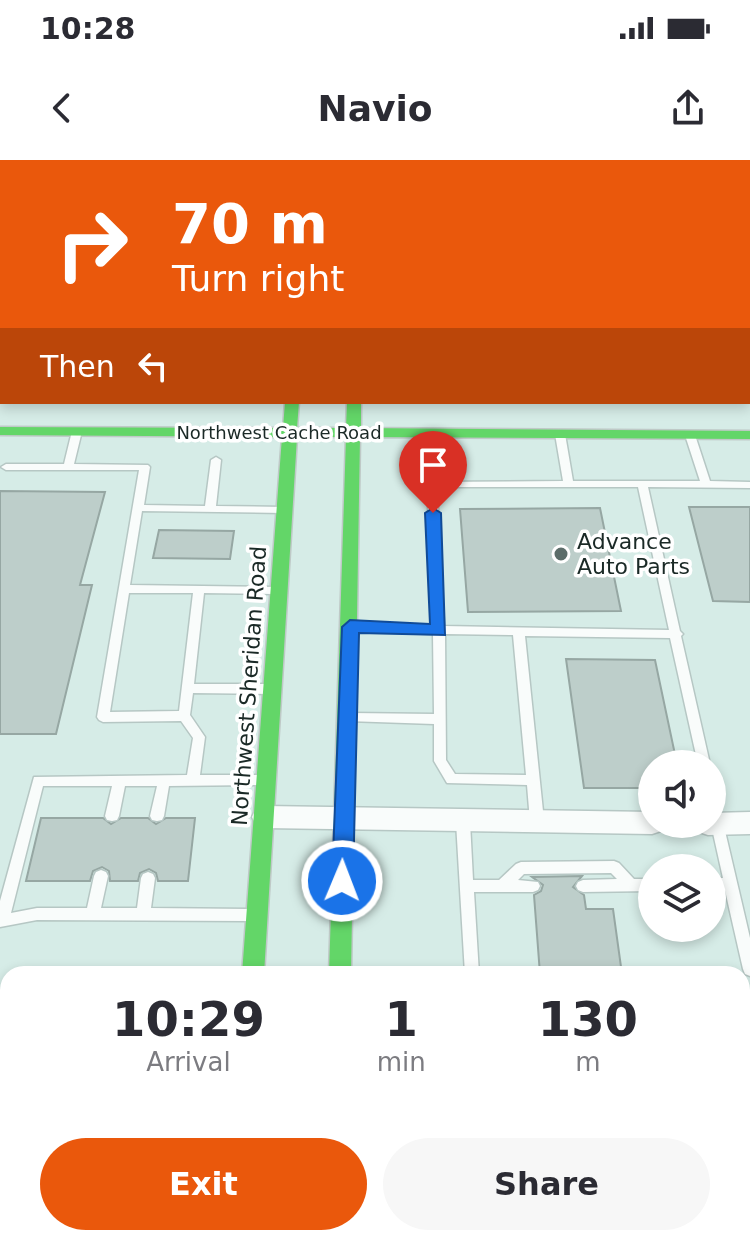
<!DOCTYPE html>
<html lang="en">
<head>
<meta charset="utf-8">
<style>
  :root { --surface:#fff; --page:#f7f7f7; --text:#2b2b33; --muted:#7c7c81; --accent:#ea580c }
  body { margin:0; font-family:"DejaVu Sans",sans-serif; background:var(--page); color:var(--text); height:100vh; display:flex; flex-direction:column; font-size:30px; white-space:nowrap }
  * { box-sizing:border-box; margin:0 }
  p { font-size:26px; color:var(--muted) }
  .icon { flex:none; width:44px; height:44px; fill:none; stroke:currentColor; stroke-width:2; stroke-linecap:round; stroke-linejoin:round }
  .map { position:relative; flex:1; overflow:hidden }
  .panel { position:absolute; left:0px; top:806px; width:750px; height:280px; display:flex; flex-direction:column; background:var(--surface); border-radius:24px 24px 0 0; box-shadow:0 4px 12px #0003 }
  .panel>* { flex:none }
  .hud { position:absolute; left:0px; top:0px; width:750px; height:244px; box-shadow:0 4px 12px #0003; background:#ea580c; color:#fff; overflow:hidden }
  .fabs { position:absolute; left:638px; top:590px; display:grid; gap:16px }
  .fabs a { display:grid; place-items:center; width:88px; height:88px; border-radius:50%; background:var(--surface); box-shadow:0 4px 12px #0003; font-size:40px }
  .pin { position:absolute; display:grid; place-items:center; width:68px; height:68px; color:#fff; margin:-82px -34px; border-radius:50% 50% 50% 0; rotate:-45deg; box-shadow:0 0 8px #0007 }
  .pin .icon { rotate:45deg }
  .me { position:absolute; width:88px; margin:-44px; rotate:1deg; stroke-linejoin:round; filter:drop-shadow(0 0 6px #0008) }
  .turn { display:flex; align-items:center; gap:28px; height:168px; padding:0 40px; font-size:36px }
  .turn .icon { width:104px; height:104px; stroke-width:2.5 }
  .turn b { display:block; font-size:56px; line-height:68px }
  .then { display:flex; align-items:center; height:76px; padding:0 40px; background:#0003; gap:16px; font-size:30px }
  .eta { display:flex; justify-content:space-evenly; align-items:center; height:136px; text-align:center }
  .eta b { font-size:48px; font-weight:700; line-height:56px }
  .button { display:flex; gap:16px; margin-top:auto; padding:16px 40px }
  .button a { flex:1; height:92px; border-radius:48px; background:var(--accent); color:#fff; font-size:32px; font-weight:700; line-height:92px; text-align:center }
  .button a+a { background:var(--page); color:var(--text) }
  .status { display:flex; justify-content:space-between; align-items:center; height:56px; padding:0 40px; background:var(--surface); direction:ltr }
  .status svg { height:22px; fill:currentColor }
  header { display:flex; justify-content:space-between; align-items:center; height:104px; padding:0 40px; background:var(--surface); font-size:36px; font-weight:700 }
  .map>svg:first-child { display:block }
  .building { fill:#bdceca; stroke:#96a7a3; stroke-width:2 }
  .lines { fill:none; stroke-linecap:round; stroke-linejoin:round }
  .lane-casing { stroke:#b6c7c4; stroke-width:3 }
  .street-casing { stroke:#b6c7c4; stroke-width:3 }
  .fast-casing { stroke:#bfc9c7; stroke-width:3 }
  .slow-casing { stroke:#bfc9c7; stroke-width:3 }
  .jam-casing { stroke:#bfc9c7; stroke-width:3 }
  .lane { fill:#f9fcfb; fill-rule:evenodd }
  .street { fill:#f9fcfb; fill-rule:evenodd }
  .fast { fill:#63d668; fill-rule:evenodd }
  .slow { fill:#ff974d; fill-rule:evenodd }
  .jam { fill:#b3261e; fill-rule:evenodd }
  .route { fill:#1a73e8; stroke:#114b97; stroke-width:2 }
  .poi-dot { fill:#5c6d6a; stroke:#fff; stroke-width:3 }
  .labels { text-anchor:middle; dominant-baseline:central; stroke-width:7; stroke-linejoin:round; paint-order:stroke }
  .far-street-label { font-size:18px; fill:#1a2926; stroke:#fff }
  .poi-label { font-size:22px; fill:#1a2926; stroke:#fff; text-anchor:start }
  .street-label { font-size:22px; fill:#1a2926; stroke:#fff }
</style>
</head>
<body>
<div class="status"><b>10:28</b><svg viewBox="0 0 49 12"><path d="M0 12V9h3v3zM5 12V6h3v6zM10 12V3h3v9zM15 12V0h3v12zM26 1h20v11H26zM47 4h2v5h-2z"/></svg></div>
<header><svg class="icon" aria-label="back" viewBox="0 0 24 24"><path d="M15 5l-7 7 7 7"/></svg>Navio<svg class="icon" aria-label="share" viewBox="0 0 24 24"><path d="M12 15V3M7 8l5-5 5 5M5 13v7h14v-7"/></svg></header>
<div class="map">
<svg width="750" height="1086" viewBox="0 0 750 1086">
  <rect width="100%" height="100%" fill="#d6ece7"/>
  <!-- building -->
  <g class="building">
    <path d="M0 331 105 332 80 425H92L56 574H0Z"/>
    <path d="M689 347H750V442L713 441Z"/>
    <path d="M600 348 621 451 468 452 460 349Z"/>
    <path d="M159 370 234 371 230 399 153 398Z"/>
    <path d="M566 499 655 500 677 604H652V628H584Z"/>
    <path d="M41 658H103L111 664 121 658H148L156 664 166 658H195L188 721H158L156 713 149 709 140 713 138 721H110L109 711 102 707 93 711 90 721H26Z"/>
    <path d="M582 716 573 727 584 735 586 749H613L622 814H540L534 735 541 731 543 725 532 717Z"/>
  </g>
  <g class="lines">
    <defs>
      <g id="lane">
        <rect x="201" y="0" width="8" height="2"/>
        <rect x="261" y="0" width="8" height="2"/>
        <rect x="466" y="0" width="8" height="2"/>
        <rect x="0" y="114" width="2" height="4"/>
        <path d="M748 161 750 162V171L748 170Z"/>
        <path d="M77 268 82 271 74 304 148 305 150 307 144 345 205 346 211 300 216 297 221 300 216 346 283 347 288 350 283 353 142 351 130 425 280 427 281 430 276 434 204 433 194 524H268L274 529 268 534 193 533 190 555 205 577 200 615H260L264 616 266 620 264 624 260 625 169 626 164 656 162 660 157 661 152 660 150 656 157 626H125L119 656 117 660 112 661 107 660 105 656 112 626H43L11 753 37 748H87L94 716 96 712 101 710 106 712 108 716 101 748H137L141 718 143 714 148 712 153 714 155 718 151 748 248 749 253 751 255 755 253 759 248 761 37 760 0 767V741L34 617 187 615 193 578 181 561 103 562 99 560 97 557 139 310H6L1 307 6 304H64L72 271ZM129 433H193L179 551 110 552Z"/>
        <path d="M560 271 565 274 573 321H700L685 275 690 272 695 275 710 321 750 322V328L648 327 680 471 683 474 681 476 710 604H698L670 478 525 476 544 661 542 665 537 667 532 665 530 661 527 625 447 623 434 601V564L347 561 345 558 347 555 351 553 434 554 433 474 353 471 347 467 353 463 433 466 427 324 428 322 563 321 555 274ZM437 327H638L669 470 444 466ZM445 474 513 475 526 615 455 614 446 600Z"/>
        <path d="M712 636 717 637 718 641 750 778V816L745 814 743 809 725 730H712V718H723L711 664Z"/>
        <path d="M463 656 468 658 470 662 473 720H499L516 704 521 702 614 701 619 703 634 719H652V731L583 732 578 730 576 726 578 722 583 720 617 719 611 713 524 714 518 720 538 722 540 726 538 730 533 732H474L479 814H465L456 662 458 658Z"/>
        <rect x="742" y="851" width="8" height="14"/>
        <path d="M742 1035 748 1037 750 1042V1086H743L741 1078Z"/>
        <rect x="445" y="1078" width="16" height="8"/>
        <path d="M688 1078H704L705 1086H689Z"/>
      </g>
      <g id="street">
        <rect x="0" y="3" width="2" height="13"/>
        <rect x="748" y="10" width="2" height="12"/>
        <rect x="748" y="65" width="2" height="10"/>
        <path d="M2 78V93L0 94V79Z"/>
        <path d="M265 646 652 652V664H665L661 671 652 674 265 668 256 665 252 657 256 649Z"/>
        <path d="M750 652V674L708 675 699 672 695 664H712V653Z"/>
      </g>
      <g id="fast">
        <rect x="0" y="226" width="2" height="8"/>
        <path d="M285 242H299L297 268H346L347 242H361V268L750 271V279L360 277 351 814H329L346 277H297L264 814H242L282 277 0 275V267L283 268Z"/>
        <rect x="321" y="1078" width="26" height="8"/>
      </g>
      <g id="slow">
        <rect x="351" y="0" width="10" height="2"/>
        <rect x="748" y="230" width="2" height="8"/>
        <rect x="221" y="1078" width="26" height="8"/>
      </g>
      <rect id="jam" x="306" y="0" width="10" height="2"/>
    </defs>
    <!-- lane casing -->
    <use href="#lane" class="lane-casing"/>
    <!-- street casing -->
    <use href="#street" class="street-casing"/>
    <!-- fast casing -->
    <use href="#fast" class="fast-casing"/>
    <!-- slow casing -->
    <use href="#slow" class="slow-casing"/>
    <!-- jam casing -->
    <use href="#jam" class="jam-casing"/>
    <!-- lane -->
    <use href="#lane" class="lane"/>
    <!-- street -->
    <use href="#street" class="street"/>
    <!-- fast -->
    <use href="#fast" class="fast"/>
    <!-- slow -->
    <use href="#slow" class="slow"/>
    <!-- jam -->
    <use href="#jam" class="jam"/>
  </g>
  <!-- route -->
  <path class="route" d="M433 348 441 353 445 475 359 473 353 721 350 727 342 730 335 727 332 721 342 467 350 460 430 464 425 353Z"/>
  <!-- markers -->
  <circle class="poi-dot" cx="561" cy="394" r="8"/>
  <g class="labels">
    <!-- far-street labels -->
    <g class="far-street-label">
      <text x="279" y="272">Northwest Cache Road</text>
    </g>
    <!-- poi labels -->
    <g class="poi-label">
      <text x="577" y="381">Advance<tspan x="577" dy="25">Auto Parts</tspan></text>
    </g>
    <!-- street labels -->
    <g class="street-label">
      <text transform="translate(249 526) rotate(-86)">Northwest Sheridan Road</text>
    </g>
  </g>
</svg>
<div class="fabs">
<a><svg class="icon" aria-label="sound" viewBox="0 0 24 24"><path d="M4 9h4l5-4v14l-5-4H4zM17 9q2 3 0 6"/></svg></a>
<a><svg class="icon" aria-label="layers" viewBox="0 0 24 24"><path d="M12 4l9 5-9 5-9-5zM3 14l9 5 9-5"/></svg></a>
</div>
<div class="pin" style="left:433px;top:353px;background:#d93025"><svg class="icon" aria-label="arrive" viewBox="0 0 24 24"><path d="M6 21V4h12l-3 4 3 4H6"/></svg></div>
<svg class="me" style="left:342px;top:721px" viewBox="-20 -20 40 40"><circle r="17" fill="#1a73e8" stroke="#fff" stroke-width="3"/><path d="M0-11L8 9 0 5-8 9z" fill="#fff"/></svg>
<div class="hud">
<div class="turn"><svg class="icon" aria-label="right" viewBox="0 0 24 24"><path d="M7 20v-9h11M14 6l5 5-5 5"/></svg><div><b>70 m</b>Turn right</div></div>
<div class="then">Then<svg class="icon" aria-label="left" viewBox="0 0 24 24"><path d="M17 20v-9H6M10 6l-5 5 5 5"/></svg></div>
</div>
<section class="panel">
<div class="eta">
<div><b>10:29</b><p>Arrival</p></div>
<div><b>1</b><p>min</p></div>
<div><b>130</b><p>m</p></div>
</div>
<div class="button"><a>Exit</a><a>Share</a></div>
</section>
</div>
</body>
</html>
